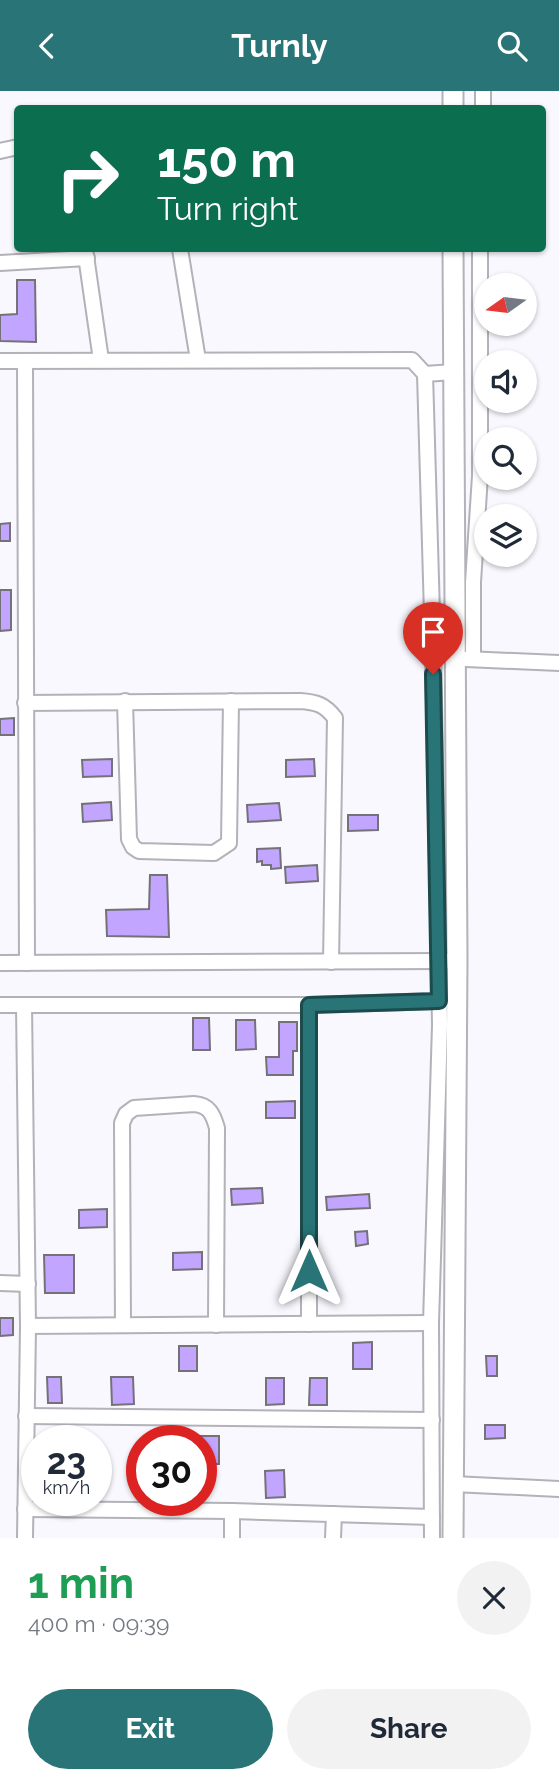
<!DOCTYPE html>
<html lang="en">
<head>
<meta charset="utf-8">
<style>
  :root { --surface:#fff; --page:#f2f2f3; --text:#1f2937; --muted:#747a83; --accent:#297477 }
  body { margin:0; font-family:Raleway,sans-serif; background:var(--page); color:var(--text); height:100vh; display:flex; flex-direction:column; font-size:26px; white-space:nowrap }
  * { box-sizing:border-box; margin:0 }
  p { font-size:23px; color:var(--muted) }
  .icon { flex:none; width:38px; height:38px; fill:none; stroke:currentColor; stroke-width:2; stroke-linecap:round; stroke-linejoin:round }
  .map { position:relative; height:1447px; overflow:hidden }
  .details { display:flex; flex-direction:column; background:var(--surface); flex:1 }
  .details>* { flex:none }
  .guide { position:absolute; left:14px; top:14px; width:532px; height:147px; border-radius:7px; box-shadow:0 2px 5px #0004; background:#0b6e4f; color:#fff; overflow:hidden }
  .needle { width:46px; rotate:256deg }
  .fabs { position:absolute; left:474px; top:182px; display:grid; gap:14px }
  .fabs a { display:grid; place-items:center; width:63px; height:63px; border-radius:50%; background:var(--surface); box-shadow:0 2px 5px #0004; font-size:35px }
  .speed { position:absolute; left:21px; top:1334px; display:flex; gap:14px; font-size:35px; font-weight:700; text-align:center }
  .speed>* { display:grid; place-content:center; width:91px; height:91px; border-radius:50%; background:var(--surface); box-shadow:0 2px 5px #0004; line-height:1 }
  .speed small { font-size:18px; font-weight:400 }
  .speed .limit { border:10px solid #d22; background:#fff; color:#111 }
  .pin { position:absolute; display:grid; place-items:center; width:60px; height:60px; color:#fff; margin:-72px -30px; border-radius:50% 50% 50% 0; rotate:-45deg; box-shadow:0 0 7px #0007 }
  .pin .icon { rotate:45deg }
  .me { position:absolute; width:77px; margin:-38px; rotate:0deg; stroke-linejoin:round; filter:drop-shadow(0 0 5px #0008) }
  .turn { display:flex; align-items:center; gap:24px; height:147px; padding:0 28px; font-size:32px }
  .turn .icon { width:91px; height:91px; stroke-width:2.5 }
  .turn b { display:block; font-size:49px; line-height:60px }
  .round { display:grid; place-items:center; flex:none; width:74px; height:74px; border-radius:37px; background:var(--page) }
  .overview { display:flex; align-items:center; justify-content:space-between; height:119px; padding:0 28px }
  h1 { font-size:42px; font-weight:700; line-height:52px; color:#1e9e55 }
  .primary-button { display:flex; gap:14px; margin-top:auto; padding:14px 28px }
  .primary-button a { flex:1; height:80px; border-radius:42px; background:var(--accent); color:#fff; font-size:28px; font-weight:700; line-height:80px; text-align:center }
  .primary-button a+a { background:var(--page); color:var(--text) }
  header { display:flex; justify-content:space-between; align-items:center; height:91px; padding:0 28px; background:var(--accent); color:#fff; font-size:32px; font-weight:700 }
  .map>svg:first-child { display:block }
  .building { fill:#c2a5ff; stroke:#747278; stroke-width:2 }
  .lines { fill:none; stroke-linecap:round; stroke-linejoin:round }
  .street-casing { stroke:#b2b2b9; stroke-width:18 }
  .secondary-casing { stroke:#b2b2b9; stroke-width:23 }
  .street { stroke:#fff; stroke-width:14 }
  .secondary { stroke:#fff; stroke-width:19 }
  .route-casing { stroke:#1b4b4d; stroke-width:18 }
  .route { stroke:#297477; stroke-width:12 }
</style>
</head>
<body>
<header><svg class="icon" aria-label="back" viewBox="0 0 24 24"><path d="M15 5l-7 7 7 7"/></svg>Turnly<svg class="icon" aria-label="search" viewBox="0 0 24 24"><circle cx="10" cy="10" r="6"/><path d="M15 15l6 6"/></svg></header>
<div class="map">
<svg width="559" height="1447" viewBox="0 0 559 1447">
  <rect width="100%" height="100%" fill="#f8f8fe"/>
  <!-- building -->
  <g class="building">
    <path d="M17 189H35L36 251 0 250V224L17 223Z"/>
    <path d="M10 432V450H0V433Z"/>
    <path d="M0 499H11V539L0 540Z"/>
    <path d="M14 627V644H0V628Z"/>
    <path d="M112 668V685L83 686 82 669Z"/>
    <path d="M314 668 315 685 286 686V669Z"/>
    <path d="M111 711 112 729 83 731 82 713Z"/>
    <path d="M279 712 281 729 248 731 247 714Z"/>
    <path d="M348 724H378V739L348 740Z"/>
    <path d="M280 757 281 777 271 778V774H262V770L257 771V758Z"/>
    <path d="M317 774 318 790 286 792 285 776Z"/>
    <path d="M150 784H167L169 846 107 845 106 819 149 818Z"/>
    <path d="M193 927H209L210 959H193Z"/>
    <path d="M236 929H255L256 958 236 959Z"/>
    <path d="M279 931H297V960H293V984H267L266 966H279Z"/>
    <path d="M295 1010V1027H266V1011Z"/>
    <path d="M262 1097 263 1112 232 1114 231 1098Z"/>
    <path d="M369 1103 370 1117 327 1119 326 1106Z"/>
    <path d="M107 1118V1136L79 1137V1119Z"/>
    <path d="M367 1140 368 1153 356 1155 355 1141Z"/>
    <path d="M202 1161V1178L173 1179V1162Z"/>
    <path d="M44 1164H74V1202H45Z"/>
    <path d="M0 1227H13V1244L0 1245Z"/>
    <path d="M372 1251V1278H353V1252Z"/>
    <rect x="179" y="1255" width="18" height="25"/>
    <path d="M486 1265H497V1285H487Z"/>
    <path d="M47 1286H61L62 1312H48Z"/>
    <path d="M111 1286H133L134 1313 112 1314Z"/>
    <path d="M266 1287H284V1313L266 1314Z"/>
    <path d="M310 1287H327V1314H309Z"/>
    <path d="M485 1334H505V1347L485 1348Z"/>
    <rect x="201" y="1345" width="18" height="28"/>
    <path d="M284 1379 285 1406 266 1407 265 1380Z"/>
  </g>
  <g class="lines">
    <defs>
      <g id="street">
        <path d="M483 18V0"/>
        <path d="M0 60 18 56"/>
        <path d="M85 158 101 269"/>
        <path d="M180 158 198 269"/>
        <path d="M0 172 87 167"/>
        <path d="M0 270 412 269 425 283 433 557 440 934 431 1232 432 1447"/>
        <path d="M25 270 27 872"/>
        <path d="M425 283 453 281"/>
        <path d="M466 568 559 572"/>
        <path d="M473 568V491L480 385V158"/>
        <path d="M125 610 129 748 133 756 139 760 214 762 229 752 231 610"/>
        <path d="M25 612 300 610C317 611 325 614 335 627L331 871"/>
        <path d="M0 872 447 870"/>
        <path d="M0 914H309L439 910"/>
        <path d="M24 914 28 1235 25 1447"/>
        <path d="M0 1192 28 1193"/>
        <path d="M309 1233V914"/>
        <path d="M123 1234 122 1032 126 1023 134 1017 194 1013C209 1014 213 1023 217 1037L216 1234"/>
        <path d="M28 1235 431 1232"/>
        <path d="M26 1325 432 1329"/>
        <path d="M453 1393 559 1398"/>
        <path d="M25 1418 232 1420 432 1426"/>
        <path d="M232 1447V1420"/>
        <path d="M333 1447 334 1423"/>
      </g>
      <g id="secondary">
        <path d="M453 18V0"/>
        <path d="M453 1447 457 869 453 158"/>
      </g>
    </defs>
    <!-- street casing -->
    <use href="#street" class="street-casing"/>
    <!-- secondary casing -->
    <use href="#secondary" class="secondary-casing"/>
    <!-- street -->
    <use href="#street" class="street"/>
    <!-- secondary -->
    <use href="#secondary" class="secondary"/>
  </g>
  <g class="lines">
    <defs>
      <path id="route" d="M309 1180V914L439 910 433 583"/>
    </defs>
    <!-- route casing -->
    <use href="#route" class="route-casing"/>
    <!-- route -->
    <use href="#route" class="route"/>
  </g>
</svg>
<div class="fabs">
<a><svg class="needle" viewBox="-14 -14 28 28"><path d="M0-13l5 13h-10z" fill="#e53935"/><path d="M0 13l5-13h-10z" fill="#747a83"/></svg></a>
<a><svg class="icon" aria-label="sound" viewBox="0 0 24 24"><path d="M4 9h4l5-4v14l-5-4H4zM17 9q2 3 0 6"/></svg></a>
<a><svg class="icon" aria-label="search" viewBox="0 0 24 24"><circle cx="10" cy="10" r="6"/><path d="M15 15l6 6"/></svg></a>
<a><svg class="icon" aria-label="layers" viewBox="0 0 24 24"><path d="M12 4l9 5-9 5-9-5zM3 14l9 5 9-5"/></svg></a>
</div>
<div class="speed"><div>23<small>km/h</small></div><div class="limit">30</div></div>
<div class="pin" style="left:433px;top:583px;background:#d93025"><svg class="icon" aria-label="arrive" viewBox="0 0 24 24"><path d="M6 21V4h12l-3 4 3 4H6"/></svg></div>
<svg class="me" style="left:309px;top:1180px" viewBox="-20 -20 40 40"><path d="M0-17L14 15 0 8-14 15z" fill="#297477" stroke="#fff" stroke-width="4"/></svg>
<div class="guide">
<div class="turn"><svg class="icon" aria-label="right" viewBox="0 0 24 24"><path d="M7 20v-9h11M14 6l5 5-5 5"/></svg><div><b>150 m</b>Turn right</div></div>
</div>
</div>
<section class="details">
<div class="overview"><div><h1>1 min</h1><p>400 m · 09:39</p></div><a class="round"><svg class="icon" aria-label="close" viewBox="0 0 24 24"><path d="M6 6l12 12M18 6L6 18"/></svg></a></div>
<div class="primary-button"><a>Exit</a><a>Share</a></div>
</section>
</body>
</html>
